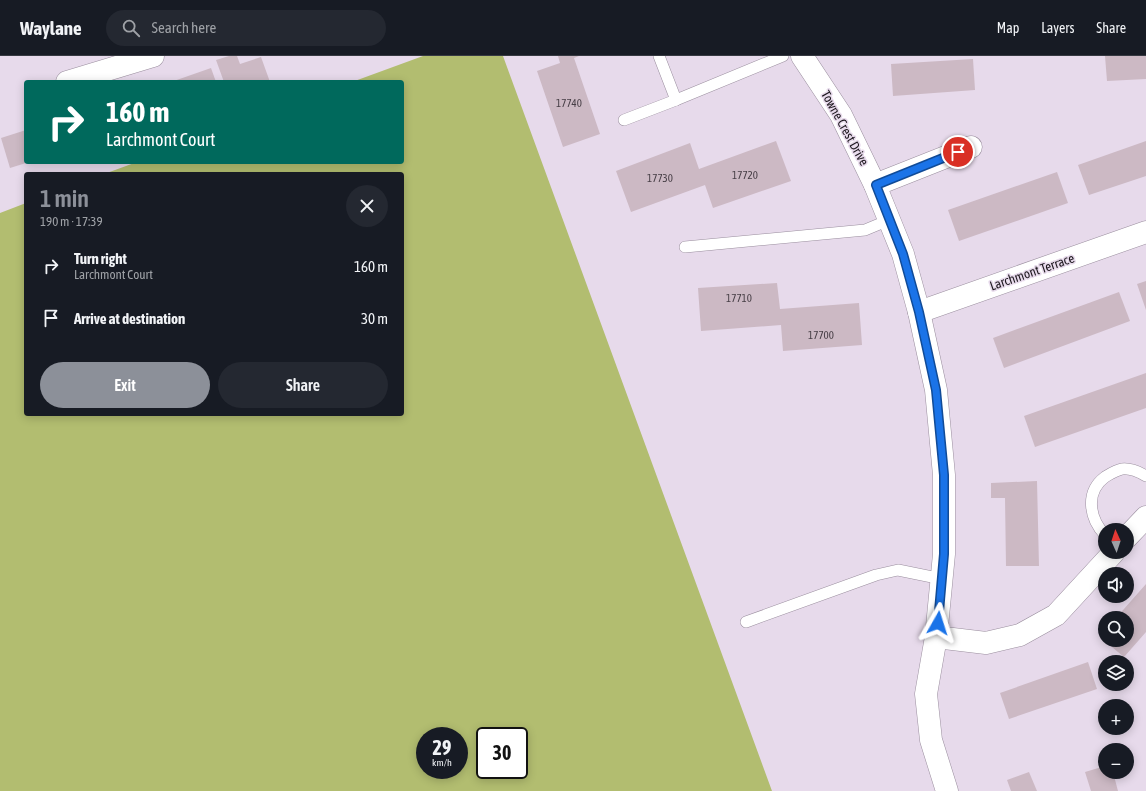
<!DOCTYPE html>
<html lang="en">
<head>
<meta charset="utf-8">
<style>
  :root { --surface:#171b24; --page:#242831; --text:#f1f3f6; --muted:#9ea1a6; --line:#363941; --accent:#8c9099 }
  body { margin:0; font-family:"Asap Condensed",sans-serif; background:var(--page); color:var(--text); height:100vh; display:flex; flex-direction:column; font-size:15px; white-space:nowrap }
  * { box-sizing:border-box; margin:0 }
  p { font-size:13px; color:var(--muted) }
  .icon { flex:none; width:22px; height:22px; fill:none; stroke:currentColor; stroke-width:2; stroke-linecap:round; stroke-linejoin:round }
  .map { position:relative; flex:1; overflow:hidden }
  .panel { position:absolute; left:24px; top:116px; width:380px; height:244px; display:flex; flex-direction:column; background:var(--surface); border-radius:4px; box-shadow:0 2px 10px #0003 }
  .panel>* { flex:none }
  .banner { position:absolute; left:24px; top:24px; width:380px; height:84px; border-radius:4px; box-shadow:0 2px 10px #0003; background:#00695c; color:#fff; overflow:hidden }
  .needle { width:26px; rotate:357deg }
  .buttons { position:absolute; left:1098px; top:467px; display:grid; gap:8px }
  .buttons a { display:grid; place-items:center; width:36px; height:36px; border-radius:50%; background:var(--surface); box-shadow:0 2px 10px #0003; font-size:20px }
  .speed { position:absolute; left:416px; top:671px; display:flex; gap:8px; font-size:20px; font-weight:700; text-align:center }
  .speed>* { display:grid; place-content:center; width:52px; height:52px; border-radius:50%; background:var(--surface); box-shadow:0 2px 10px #0003; line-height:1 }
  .speed small { font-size:10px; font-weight:400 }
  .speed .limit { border:2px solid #111; border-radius:6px; background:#fff; color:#111 }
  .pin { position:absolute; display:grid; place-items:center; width:34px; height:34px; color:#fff; margin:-17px; border:2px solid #fff; border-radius:50%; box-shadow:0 1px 4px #0007 }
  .me { position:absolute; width:44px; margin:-22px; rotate:6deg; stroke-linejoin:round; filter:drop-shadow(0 0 3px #0008) }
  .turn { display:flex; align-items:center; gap:14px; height:84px; padding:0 16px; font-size:18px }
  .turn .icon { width:52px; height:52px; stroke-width:2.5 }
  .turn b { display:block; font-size:28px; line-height:34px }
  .round { display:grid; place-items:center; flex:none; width:42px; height:42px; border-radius:21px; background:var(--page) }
  .summary { display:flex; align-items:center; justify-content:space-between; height:68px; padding:0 16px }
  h1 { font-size:24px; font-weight:600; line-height:30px; color:var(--accent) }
  .cta { display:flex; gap:8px; margin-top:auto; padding:8px 16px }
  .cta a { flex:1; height:46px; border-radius:24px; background:var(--accent); color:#fff; font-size:16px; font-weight:600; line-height:46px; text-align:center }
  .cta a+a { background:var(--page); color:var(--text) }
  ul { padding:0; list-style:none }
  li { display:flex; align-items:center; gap:12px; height:52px; padding:0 16px }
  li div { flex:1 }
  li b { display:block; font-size:15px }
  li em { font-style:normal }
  header { display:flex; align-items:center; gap:24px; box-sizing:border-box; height:56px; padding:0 20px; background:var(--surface); border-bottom:1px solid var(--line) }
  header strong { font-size:19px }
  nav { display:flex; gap:22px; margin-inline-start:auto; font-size:14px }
  .search { width:280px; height:36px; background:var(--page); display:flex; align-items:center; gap:10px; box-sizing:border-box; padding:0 14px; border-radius:22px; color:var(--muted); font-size:15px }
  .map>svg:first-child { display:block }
  .green { fill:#b2bd70; fill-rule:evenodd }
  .building { fill:#ccb9c4 }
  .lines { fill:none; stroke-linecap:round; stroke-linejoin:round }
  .lane-casing { stroke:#9a8e9e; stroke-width:12 }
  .street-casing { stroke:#9a8e9e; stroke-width:23 }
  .lane { stroke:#fff; stroke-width:11 }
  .street { stroke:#fff; stroke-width:22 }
  .route-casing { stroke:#114b97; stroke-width:10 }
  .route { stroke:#1a73e8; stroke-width:7 }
  .labels { text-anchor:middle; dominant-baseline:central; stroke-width:3; stroke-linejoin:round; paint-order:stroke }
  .number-label { font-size:11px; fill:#463e45 }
  .street-label { font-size:13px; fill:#1a151b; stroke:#e7daeb }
</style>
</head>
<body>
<header>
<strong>Waylane</strong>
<div class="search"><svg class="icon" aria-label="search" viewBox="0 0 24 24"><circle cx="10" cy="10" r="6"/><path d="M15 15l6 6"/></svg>Search here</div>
<nav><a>Map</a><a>Layers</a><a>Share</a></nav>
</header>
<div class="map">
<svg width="1146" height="735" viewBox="0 0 1146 735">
  <rect width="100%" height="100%" fill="#e7daeb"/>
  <!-- green -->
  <path class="green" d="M423 0H503L772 735H0V157L26 147V358H402V118H104L137 106H402V26H352ZM425 680H459V714H425ZM485 680H519V714H485Z"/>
  <!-- building -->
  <g class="building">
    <path d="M229 0H237L240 8 261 1 270 26H224L216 4Z"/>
    <path d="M558 0H579L574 2 600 78 563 91 537 15 560 7Z"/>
    <path d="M1105 0H1146V23L1107 25Z"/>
    <path d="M973 3 975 34 893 40 891 8Z"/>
    <path d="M211 12 216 26H171Z"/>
    <path d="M26 74V107L10 112 1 82Z"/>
    <path d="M776 85 791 125 713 152 705 129 631 156 616 115 690 87 699 113Z"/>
    <path d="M1146 85V120L1089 139 1078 109Z"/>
    <path d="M1057 116 1068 147 959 185 948 154Z"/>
    <path d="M1146 225V254L1137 228Z"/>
    <path d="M777 227 780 253 859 247 862 289 783 295 781 269 701 275 698 232Z"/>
    <path d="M1119 236 1130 265 1004 312 993 282Z"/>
    <path d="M1146 317V352L1035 391 1024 360Z"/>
    <path d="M1037 425 1039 510H1006L1005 442H991V427Z"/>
    <path d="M1146 528V576L1124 601 1100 581 1105 575V584H1127V562H1116Z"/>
    <path d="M1088 606 1097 633 1009 663 1000 637Z"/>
    <path d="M1105 710V716H1113L1118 735H1091L1085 716Z"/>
    <path d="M1029 716 1037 735H1011L1007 724Z"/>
  </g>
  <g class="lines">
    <defs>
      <g id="lane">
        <path d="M659 0 676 44 783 0"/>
        <path d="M624 64 676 44"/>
        <path d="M685 191 865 174 889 164"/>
        <path d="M1105 479C1089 462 1085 436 1105 421 1110 418 1116 414 1122 413 1130 412 1139 416 1146 420"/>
        <path d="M746 566 876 519 898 514 942 523"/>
      </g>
      <g id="street">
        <path d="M802 0 841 59 875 129 903 198 919 256 936 334 944 419V498L936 581 926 638 931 684 947 735"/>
        <path d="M67 26 153 0"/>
        <path d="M875 129 971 91"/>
        <path d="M919 256 1146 176"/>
        <path d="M1127 481 1146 461"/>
        <path d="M936 581 986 587 1020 579 1056 559 1114 496"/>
      </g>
    </defs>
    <!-- lane casing -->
    <use href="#lane" class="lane-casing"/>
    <!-- street casing -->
    <use href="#street" class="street-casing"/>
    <!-- lane -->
    <use href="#lane" class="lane"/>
    <!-- street -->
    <use href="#street" class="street"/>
  </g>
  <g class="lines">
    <defs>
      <path id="route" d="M938 567 944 498V419L936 334 919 256 903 198 876 129 958 96"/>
    </defs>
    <!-- route casing -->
    <use href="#route" class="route-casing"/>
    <!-- route -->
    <use href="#route" class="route"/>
  </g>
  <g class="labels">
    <!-- number labels -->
    <g class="number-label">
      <text x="569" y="47">17740</text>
      <text x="745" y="119">17720</text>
      <text x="660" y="122">17730</text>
      <text x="739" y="242">17710</text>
      <text x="821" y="279">17700</text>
    </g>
    <!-- street labels -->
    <g class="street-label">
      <text transform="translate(845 72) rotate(61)">Towne Crest Drive</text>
      <text transform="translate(1032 216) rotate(-19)">Larchmont Terrace</text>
    </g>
  </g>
</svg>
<div class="buttons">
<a><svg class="needle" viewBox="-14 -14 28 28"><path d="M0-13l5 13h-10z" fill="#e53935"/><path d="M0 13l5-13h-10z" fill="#9ea1a6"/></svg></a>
<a><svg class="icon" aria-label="sound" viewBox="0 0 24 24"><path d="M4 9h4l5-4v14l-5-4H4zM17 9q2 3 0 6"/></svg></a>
<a><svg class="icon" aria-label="search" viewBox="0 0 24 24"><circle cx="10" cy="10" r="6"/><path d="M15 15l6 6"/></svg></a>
<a><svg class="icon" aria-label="layers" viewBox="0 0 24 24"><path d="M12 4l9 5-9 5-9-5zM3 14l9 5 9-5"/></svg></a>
<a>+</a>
<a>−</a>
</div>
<div class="speed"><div>29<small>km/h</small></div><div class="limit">30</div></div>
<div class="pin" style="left:958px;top:96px;background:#d93025"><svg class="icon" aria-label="arrive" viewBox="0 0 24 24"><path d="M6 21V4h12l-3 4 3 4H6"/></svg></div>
<svg class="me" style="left:938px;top:567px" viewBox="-20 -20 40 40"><path d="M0-17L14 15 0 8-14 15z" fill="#1a73e8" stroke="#fff" stroke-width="4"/></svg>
<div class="banner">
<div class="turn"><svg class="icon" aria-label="right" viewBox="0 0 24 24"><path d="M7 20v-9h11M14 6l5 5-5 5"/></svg><div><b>160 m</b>Larchmont Court</div></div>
</div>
<section class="panel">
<div class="summary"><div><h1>1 min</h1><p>190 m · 17:39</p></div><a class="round"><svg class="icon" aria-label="close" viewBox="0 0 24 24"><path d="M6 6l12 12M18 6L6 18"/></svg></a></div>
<ul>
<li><svg class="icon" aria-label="right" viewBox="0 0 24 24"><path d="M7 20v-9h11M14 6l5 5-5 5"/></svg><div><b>Turn right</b><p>Larchmont Court</p></div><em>160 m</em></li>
<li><svg class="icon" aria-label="arrive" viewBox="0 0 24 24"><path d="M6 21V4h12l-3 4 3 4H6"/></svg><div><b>Arrive at destination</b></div><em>30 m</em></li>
</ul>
<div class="cta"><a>Exit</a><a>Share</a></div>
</section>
</div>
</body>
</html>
